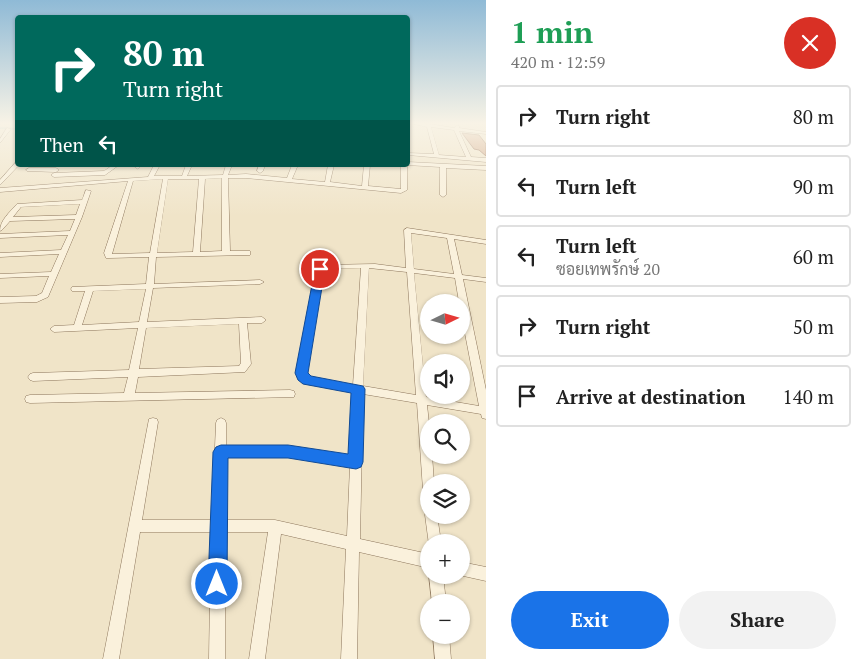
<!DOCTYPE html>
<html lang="en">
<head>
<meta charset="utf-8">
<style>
  :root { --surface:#fff; --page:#f2f2f2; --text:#222; --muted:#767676; --line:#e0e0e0; --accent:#1a73e8 }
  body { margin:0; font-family:"PT Serif",Sarabun,serif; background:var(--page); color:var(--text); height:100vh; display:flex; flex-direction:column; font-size:19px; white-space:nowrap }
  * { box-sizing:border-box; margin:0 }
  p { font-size:16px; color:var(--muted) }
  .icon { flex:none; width:28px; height:28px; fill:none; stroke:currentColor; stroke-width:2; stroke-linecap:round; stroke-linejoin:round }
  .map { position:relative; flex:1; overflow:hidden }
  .panel { display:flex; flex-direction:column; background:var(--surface); width:375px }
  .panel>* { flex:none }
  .hud { position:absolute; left:15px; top:15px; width:395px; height:152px; border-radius:5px; box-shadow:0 1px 4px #0004; background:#00695c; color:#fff; overflow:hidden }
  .needle { width:32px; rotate:85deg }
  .fabs { position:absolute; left:420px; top:294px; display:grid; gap:10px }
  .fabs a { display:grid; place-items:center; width:50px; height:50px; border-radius:50%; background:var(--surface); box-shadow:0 1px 4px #0004; font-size:25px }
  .pin { position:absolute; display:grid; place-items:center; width:42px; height:42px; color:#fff; margin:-21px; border:2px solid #fff; border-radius:50%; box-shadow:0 1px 5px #0007 }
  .me { position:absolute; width:55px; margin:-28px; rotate:0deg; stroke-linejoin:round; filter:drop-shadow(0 0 4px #0008) }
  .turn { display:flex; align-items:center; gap:18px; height:105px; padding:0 25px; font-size:22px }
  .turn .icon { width:65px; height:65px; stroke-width:2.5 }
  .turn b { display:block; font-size:35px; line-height:42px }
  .then { display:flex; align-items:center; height:48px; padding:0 25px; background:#0003; gap:10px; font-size:19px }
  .round { display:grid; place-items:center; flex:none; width:52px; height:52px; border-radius:26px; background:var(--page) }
  .summary { display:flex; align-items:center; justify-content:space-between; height:85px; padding:0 25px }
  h1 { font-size:30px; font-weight:700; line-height:38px; color:#1e9e55 }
  .button { display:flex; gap:10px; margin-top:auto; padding:10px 25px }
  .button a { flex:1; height:58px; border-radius:30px; background:var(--accent); color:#fff; font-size:20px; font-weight:700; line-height:58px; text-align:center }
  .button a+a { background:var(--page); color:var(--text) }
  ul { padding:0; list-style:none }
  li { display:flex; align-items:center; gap:15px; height:62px; margin:0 10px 8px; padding:0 15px; border:2px solid var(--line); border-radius:5px }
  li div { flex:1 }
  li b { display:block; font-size:19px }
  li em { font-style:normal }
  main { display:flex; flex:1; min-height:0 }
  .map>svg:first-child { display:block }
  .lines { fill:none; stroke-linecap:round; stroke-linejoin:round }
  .canal { fill:#a9c4bc; fill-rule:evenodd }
  .building { fill:#cf9f7d; stroke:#8d5f41 }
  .minor-casing { stroke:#8d765c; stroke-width:1 }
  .minor { fill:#faf1dc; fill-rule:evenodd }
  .route { fill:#1a73e8; stroke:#114b97 }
</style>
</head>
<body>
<main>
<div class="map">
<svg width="486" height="659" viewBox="0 0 486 659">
  <rect width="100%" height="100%" fill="#f0e4c8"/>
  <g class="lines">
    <!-- canal -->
    <path class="canal" d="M0 127 18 128V130L0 129Z"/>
  </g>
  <!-- building -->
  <path class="building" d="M462 133 479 135 486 144V156L479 150 474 149Z"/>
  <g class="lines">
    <defs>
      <g id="minor">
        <path d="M414 124H430L454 128 457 125 459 126V128L486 132V134L459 131 471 157 486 158V162L408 155V153L434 154 427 127ZM431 127 454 130 466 157 439 155Z"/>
        <path d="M7 128 11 129 0 143V139Z"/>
        <path d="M16 162H18V165H19L0 185V180Z"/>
        <path d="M408 162 486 166V170L446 168V195L443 197 440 195V167L407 165V190L401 193 246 178H228L230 251H250V255L156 257 154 284 260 280 264 282 260 284 153 288 147 322 262 317 266 320 262 323H247L251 364 245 372 138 377 135 393 290 390 294 391 295 394 294 397 30 403 26 402 25 399 26 396 30 395 124 393 128 377 33 381 30 380 28 377 30 374 33 373 129 370 138 328 54 332 50 329 54 326 74 325 85 291H72L71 289 72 287 146 284 149 257 109 258H106L104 253 128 181 0 192V188L148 177 154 165H160L154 176H182L186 165H192L187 176 223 175 226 165H232L228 175 246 174 287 178 292 165H298L292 179 325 182 328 165H334L330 182 362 186 364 165H370L368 186 401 189V165H408ZM222 178V251L200 252 205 179ZM163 179 150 253 112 254 133 181ZM168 179H199L193 252 157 253ZM146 289 139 322 82 325 93 291ZM239 324 241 363 239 366 139 369 146 328Z"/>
        <path d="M113 165H119L105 175 54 177 51 175 54 173 104 171Z"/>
        <path d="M136 165H142L138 169 135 167Z"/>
        <path d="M259 165H265L263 171 260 173 257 171Z"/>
        <path d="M29 168H56L59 170 56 172 27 171 26 170Z"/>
        <path d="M86 190 91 191 82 217 48 297 37 302 0 303V297L36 296 42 293 49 276 0 278V274L51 272 59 254 0 257V253L61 250 68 235 0 238V234L70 231 75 219 10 221 2 230 0 231C0 220 10 212 17 204L82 200ZM80 204 76 215 13 217 21 207Z"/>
        <path d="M407 228 486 240V244L454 239 462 275 486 278V282L463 279 486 390V419L482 418 481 414 427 405 429 423V455H432L434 482H429V496L425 494 423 490 417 403 363 394 360 539 429 554V568L359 552 357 659H341L346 549 281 534 265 659H249L268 532H225V659H209L211 532H140L119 659H103L149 419 153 418 157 419 158 422 142 520H212L216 423 217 420 221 418 225 420 226 423V447H288L350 456 353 392 305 384 301 382 296 373 315 271 319 265H322L375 264 406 268 404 230ZM411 233 447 238 454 274 414 269ZM361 268 353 385 310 378 306 373 323 271 324 269ZM369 268 407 272 416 395 363 386ZM414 273 455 278 459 302H461V313L479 406 426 397ZM226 457H288L350 466 347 536 275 520H225Z"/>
        <path d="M429 510V515H437L441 542H429V545L425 515 426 511Z"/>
        <path d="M461 562 486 567V581L459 575H461Z"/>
        <path d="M429 575H443L446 602H432Z"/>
        <path d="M433 635H449L451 659H435Z"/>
      </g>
    </defs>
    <!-- minor casing -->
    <use href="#minor" class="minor-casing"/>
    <!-- minor -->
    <use href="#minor" class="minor"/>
  </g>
  <!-- sky -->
  <linearGradient id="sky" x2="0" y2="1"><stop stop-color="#8fbad6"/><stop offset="0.57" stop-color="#f8f3e6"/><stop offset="1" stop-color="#f8f3e6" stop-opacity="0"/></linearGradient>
  <rect width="486" height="216" fill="url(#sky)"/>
  <!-- route -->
  <path class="route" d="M320 266 325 269 308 373 311 376 363 386 365 389 363 462 361 467 356 469 288 458H228L227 584 224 590 217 593 211 590 208 584 213 452 216 447 221 445H288L348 454 351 393 303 384 298 380 295 373 315 269Z"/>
</svg>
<div class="fabs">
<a><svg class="needle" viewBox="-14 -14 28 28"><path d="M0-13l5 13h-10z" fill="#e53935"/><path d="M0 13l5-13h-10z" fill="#767676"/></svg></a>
<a><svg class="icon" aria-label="sound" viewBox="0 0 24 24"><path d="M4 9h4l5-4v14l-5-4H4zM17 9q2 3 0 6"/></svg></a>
<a><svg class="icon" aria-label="search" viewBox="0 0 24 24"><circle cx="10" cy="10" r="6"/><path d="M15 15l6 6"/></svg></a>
<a><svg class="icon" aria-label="layers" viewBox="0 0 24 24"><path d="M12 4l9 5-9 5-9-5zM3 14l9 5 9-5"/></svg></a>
<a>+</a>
<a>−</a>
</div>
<div class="pin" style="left:320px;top:269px;background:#d93025"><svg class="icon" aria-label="arrive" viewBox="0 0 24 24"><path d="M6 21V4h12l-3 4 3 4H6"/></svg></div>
<svg class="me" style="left:217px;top:584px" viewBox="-20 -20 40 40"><circle r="17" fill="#1a73e8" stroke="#fff" stroke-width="3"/><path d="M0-11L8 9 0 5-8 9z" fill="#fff"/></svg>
<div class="hud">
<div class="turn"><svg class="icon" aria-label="right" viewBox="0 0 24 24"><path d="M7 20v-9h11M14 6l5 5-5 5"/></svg><div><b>80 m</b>Turn right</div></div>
<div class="then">Then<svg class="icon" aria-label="left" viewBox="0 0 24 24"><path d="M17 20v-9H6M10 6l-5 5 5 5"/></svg></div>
</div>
</div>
<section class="panel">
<div class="summary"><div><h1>1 min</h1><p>420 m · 12:59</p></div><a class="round" style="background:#d93025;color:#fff"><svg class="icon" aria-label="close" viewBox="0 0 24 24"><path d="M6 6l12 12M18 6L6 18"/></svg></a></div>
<ul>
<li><svg class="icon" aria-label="right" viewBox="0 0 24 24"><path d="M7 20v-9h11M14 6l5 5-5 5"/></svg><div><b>Turn right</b></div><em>80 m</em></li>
<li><svg class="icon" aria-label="left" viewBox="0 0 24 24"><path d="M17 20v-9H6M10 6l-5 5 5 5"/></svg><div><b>Turn left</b></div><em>90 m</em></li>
<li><svg class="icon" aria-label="left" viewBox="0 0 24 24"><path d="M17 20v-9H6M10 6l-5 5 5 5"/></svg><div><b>Turn left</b><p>ซอยเทพรักษ์ 20</p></div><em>60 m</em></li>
<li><svg class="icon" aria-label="right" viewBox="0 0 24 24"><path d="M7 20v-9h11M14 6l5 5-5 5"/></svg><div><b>Turn right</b></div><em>50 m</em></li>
<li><svg class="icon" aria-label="arrive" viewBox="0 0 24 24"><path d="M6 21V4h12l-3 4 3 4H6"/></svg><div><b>Arrive at destination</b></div><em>140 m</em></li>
</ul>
<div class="button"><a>Exit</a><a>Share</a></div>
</section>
</main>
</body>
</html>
